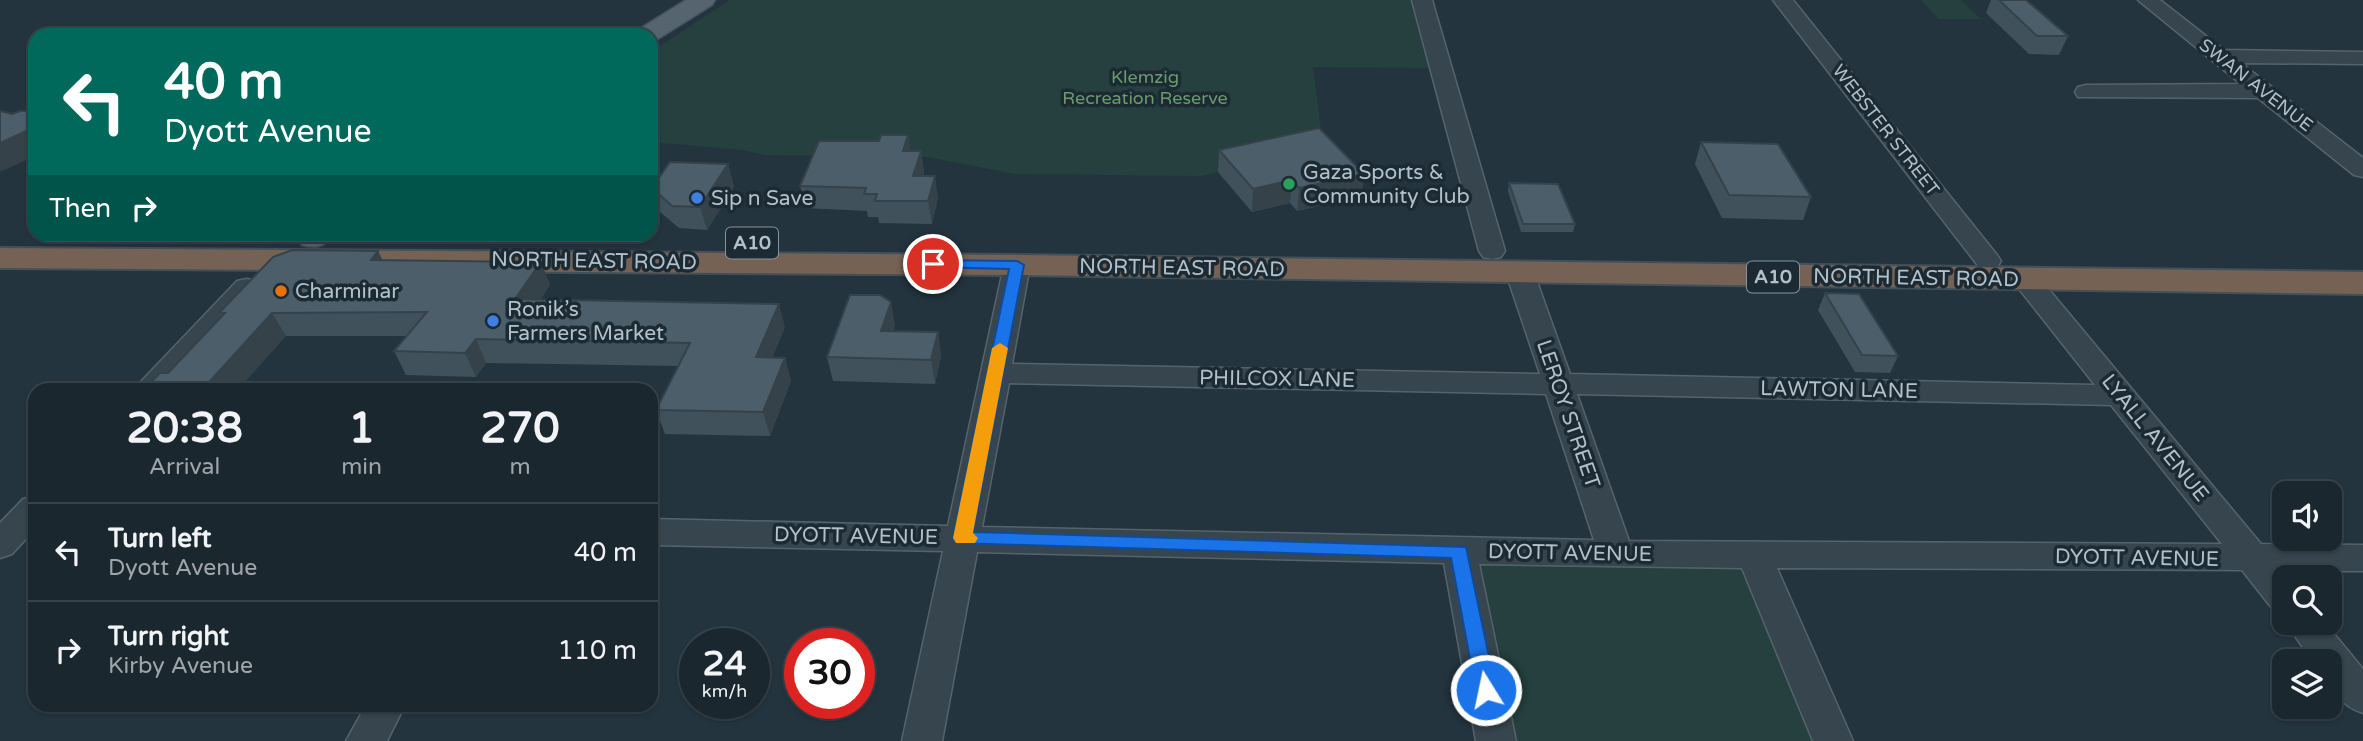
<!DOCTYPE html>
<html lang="en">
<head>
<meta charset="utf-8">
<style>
  :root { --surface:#1a272f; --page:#27333b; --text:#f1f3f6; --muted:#9fa5aa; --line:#38444b }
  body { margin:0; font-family:"Varela Round",sans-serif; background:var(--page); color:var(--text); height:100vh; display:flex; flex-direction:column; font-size:26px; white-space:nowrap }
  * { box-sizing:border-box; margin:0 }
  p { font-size:23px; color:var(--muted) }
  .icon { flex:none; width:38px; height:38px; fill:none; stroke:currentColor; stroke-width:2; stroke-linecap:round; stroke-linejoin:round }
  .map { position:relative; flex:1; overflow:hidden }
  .details { position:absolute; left:28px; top:383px; width:630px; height:329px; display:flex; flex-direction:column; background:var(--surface); border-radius:21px; box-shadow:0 2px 5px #0004,0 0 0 2px var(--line) }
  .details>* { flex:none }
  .banner { position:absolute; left:28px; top:28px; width:630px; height:214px; border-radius:21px; box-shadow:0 2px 5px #0004,0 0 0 2px var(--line); background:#00695c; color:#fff; overflow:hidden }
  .controls { position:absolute; left:2272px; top:481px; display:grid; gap:14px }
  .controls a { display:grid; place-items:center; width:70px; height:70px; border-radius:14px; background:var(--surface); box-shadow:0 2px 5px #0004,0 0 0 2px var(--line); font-size:35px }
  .speed { position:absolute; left:679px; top:628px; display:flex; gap:14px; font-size:35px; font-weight:700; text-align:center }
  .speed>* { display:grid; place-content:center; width:91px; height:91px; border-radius:50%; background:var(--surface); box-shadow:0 2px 5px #0004,0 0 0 2px var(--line); line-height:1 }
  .speed small { font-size:18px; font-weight:400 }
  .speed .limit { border:10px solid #d22; background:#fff; color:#111 }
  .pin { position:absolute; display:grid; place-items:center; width:60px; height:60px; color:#fff; margin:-30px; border:4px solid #fff; border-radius:50%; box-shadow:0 2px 7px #0007 }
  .me { position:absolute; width:77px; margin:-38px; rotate:350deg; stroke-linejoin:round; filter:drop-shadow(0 0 5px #0008) }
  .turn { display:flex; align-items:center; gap:24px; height:147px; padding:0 21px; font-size:32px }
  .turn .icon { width:91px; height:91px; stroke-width:2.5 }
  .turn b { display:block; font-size:49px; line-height:60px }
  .then { display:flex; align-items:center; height:66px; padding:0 21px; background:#0003; gap:14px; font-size:26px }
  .eta { display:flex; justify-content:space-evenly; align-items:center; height:119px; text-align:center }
  .eta b { font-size:42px; font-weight:800; line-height:49px }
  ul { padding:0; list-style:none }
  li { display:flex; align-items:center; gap:21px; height:98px; padding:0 21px; border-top:2px solid var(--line) }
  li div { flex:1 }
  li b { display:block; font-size:26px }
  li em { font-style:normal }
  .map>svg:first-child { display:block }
  .green { fill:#25403e }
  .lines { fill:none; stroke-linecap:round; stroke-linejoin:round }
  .minor-casing { stroke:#55636c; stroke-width:3 }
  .major-casing { stroke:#43515a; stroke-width:3 }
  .highway-casing { stroke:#425059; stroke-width:4 }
  .minor { fill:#37454e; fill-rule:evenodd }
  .major { fill:#55646f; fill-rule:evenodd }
  .highway { fill:#756254; fill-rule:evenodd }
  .wall { fill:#41515b }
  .shaded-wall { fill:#35424a }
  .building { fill:#4c5e6a; stroke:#35424a; stroke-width:2 }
  .route { fill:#1a73e8; stroke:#114b97; stroke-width:2 }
  .slow { fill:#f59e0b }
  .leisure-dot { fill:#2e9e5b; stroke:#1c2a33; stroke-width:2.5 }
  .shop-dot { fill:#3f7fe0; stroke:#1c2a33; stroke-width:2.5 }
  .food-dot { fill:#e8710a; stroke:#1c2a33; stroke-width:2.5 }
  .labels { text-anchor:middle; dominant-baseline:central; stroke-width:7; stroke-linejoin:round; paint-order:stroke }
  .far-park-label { font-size:18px; fill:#699b6c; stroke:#1c2a33 }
  .far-street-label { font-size:18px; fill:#b3c0c9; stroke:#1c2a33 }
  .shield { fill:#1c2a33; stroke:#86939c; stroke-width:2 }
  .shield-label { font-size:19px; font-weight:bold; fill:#b3c0c9 }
  .poi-label { font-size:21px; fill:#b3c0c9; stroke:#1c2a33; text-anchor:start }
  .street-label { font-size:21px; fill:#b3c0c9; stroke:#1c2a33 }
</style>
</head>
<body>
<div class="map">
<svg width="2363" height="741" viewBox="0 0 2363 741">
  <rect width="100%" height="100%" fill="#23343f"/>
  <!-- green -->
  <g class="green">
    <path d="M730 0H1411L1430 68 1313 67 1322 137 1264 161 1201 176 1015 174 927 157 765 155 742 150 651 142V52Z"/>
    <path d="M1921 0H1961L1981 19H1939Z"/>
    <path d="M1459 551 1755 557 1832 741H1496Z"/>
  </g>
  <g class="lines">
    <defs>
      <g id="minor">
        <path d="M1412 0H1432L1505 251 1501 257 1492 259 1483 257 1479 251Z"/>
        <path d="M1773 0H1793L1997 255 2001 261 1997 267 1988 269 1979 267Z"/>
        <path d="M2138 0H2160L2224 50 2363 52V64L2241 63 2363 158V177L2354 175 2258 98 2078 97 2075 92 2078 87 2086 85 2241 84Z"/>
        <path d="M1017 257 1027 259 1030 265 1012 364 1540 374 1506 273 1510 267 1520 265 1530 267 1534 273 1570 374 2095 385 2012 280 2016 274 2026 272 2036 274 2261 544 2363 545V571H2283L2289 578H2284V611L2271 607 2242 570 1777 568 1853 741H1813L1742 568 1479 564 1516 741H1476L1444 563 977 552 942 741H902L943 551 651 545V519L948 526 1004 265 1007 259ZM1009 383 1546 394 1594 540 982 527ZM1577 394 2111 405 2222 544 1629 541Z"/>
        <path d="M247 279 257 281 261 287 257 293 165 390H133L237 281Z"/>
        <path d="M35 496V529L12 554 0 558V523L23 499Z"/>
        <path d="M2286 623H2325L2363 669V713C2338 705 2329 686 2329 662H2313Z"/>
        <path d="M366 705H405L387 741H346Z"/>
      </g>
      <g id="major">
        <path d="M686 0H715L712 5 656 40 651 42V35H634L638 30Z"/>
        <path d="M299 234H334C325 247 316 248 302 245L297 238Z"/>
      </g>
      <path id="highway" d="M0 248 1017 255 2363 272V294L1017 275 0 268Z"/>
    </defs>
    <!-- minor casing -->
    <use href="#minor" class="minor-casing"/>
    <!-- major casing -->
    <use href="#major" class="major-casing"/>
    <!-- highway casing -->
    <use href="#highway" class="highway-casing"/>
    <!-- minor -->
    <use href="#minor" class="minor"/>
    <!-- major -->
    <use href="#major" class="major"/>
    <!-- highway -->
    <use href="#highway" class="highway"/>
  </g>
  <!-- wall -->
  <g class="wall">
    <path d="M1991 0H2026L2068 36 2059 55 2029 54 1986 13Z"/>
    <path d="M908 135 910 151H921L924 173 923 176 938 198 932 224 879 223 878 217H868L867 211 805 208 800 186 879 141Z"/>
    <path d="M1701 142 1811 197 1803 220 1722 218 1695 164Z"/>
    <path d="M1219 150 1362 196 1297 211 1290 203 1252 212 1218 172Z"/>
    <path d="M728 164 734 187 707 230 679 228 659 211 652 188Z"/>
    <path d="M1509 183 1575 224 1573 232H1521L1508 191Z"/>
    <path d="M383 260 541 262 550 285 540 300 785 327 772 358H785L791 381 770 436 665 434 656 410 678 366 486 363 476 377 406 375 394 351 407 336H286L168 373 222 317 219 313Z"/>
    <path d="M1825 293 1898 356 1890 373 1855 372 1818 310Z"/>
    <path d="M895 325 893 331 938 332 941 356 935 384 833 381 827 357Z"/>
  </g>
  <!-- shaded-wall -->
  <g class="shaded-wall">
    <path d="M35 127V156L0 172V143Z"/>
    <path d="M908 135 911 157 903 151Z"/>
    <path d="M921 151 924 173 917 198 913 176Z"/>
    <path d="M728 164 734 187 707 230 700 207Z"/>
    <path d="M1364 174 1362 196 1297 211 1299 188Z"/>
    <path d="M935 176 938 198 932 224 928 201Z"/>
    <path d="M1292 180 1290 203 1252 212 1253 189Z"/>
    <path d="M378 251 389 273 371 260Z"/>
    <path d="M541 262 550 285 525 322 515 299Z"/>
    <path d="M891 302 895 325 885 355 881 331Z"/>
    <path d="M779 304 785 327 763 381 756 357Z"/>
    <path d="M272 313 286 336 238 390H202Z"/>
    <path d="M938 332 941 356 935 384 931 360Z"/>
    <path d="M476 339 486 363 476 377 465 353Z"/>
    <path d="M785 358 791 381 770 436 763 412Z"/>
  </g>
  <!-- building -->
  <g class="building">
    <path d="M1999 0H2026L2068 36H2037Z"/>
    <path d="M0 111 12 114 20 111H35V127L0 143Z"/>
    <path d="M1319 128 1364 174 1299 188 1292 180 1253 189 1219 150Z"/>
    <path d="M881 135H908L903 151H921L913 176H935L928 201H875L877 194H864L866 188 800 186 819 141H879Z"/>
    <path d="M1701 142 1778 144 1811 197 1729 195Z"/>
    <path d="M670 162 728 164 700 207 672 206 652 188Z"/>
    <path d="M1509 183 1558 184 1575 224H1523Z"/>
    <path d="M292 250 378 251 371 260 541 262 515 299 779 304 756 357 785 358 763 412 656 410 690 343 476 339 465 353 394 351 427 312 272 313 202 390H143L160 373H168L225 313H219L273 257Z"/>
    <path d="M1825 293 1859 294 1898 356 1862 355Z"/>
    <path d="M850 295H880L891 302 881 331 938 332 931 360 827 357Z"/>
  </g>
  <!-- route -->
  <path class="route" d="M933 260 1017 261 1024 265 973 532 1466 547 1496 690 1493 696 1486 699 1479 696 1476 690 1451 558 956 543 953 538 1009 269 928 267 926 264Z"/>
  <!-- slow -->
  <path class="slow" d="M1000 343 1008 348 973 533 978 538 975 543H956L953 538 992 348Z"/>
  <!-- markers -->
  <circle class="leisure-dot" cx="1289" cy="184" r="7"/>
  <g class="shop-dot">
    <circle cx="697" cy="198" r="7"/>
    <circle cx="493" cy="321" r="7"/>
  </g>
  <circle class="food-dot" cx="281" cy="291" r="7"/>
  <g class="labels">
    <!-- far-park labels -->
    <g class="far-park-label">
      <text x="1145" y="77">Klemzig<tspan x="1145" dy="21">Recreation Reserve</tspan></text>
    </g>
    <!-- far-street labels -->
    <g class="far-street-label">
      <text transform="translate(2256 85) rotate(38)">SWAN AVENUE</text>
      <text transform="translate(1886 130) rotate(52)">WEBSTER STREET</text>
    </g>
    <!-- shield labels -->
    <g class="shield">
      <rect x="726" y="227.5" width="52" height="31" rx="5"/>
      <rect x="1747" y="261.5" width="52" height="31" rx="5"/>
    </g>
    <g class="shield-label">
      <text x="752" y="243">A10</text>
      <text x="1773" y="277">A10</text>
    </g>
    <!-- poi labels -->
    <g class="poi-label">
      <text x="1303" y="172">Gaza Sports &amp;<tspan x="1303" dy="24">Community Club</tspan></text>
      <text x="711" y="198">Sip n Save</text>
      <text x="295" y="291">Charminar</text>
      <text x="507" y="309">Ronik’s<tspan x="507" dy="24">Farmers Market</tspan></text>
    </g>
    <!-- street labels -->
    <g class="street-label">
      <text transform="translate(594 261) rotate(1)">NORTH EAST ROAD</text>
      <text transform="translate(1182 268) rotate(1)">NORTH EAST ROAD</text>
      <text transform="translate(1916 278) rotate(1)">NORTH EAST ROAD</text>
      <text transform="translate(1277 379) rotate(1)">PHILCOX LANE</text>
      <text transform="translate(1839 390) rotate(1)">LAWTON LANE</text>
      <text transform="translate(1568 414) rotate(71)">LEROY STREET</text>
      <text transform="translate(2155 438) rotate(51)">LYALL AVENUE</text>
      <text transform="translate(856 536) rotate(1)">DYOTT AVENUE</text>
      <text transform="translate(1570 553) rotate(1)">DYOTT AVENUE</text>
      <text transform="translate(2137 558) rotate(1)">DYOTT AVENUE</text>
    </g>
  </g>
</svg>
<div class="controls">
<a><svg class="icon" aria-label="sound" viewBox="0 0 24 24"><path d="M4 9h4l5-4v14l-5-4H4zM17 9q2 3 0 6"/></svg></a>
<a><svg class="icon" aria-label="search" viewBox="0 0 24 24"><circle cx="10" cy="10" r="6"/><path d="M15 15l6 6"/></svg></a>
<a><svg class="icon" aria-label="layers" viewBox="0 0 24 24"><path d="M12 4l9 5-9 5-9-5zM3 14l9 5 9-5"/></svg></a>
</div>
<div class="speed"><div>24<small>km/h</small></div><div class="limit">30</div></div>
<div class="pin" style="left:933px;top:264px;background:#d93025"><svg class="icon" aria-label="arrive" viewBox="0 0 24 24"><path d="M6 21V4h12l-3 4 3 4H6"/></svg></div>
<svg class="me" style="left:1486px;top:690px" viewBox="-20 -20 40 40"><circle r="17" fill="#1a73e8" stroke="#fff" stroke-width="3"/><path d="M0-11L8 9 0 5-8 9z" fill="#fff"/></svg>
<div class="banner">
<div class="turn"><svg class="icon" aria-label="left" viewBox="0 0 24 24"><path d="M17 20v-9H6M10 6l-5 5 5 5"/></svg><div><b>40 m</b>Dyott Avenue</div></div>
<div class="then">Then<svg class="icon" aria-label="right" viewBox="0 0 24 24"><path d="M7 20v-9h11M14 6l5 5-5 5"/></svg></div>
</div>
<section class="details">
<div class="eta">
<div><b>20:38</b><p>Arrival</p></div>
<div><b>1</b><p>min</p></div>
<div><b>270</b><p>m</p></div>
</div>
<ul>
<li><svg class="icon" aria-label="left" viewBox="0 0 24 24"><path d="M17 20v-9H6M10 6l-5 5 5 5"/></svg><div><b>Turn left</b><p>Dyott Avenue</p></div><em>40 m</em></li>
<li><svg class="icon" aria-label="right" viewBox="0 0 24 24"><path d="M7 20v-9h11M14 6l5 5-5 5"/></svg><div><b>Turn right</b><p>Kirby Avenue</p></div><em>110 m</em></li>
</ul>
</section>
</div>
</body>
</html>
